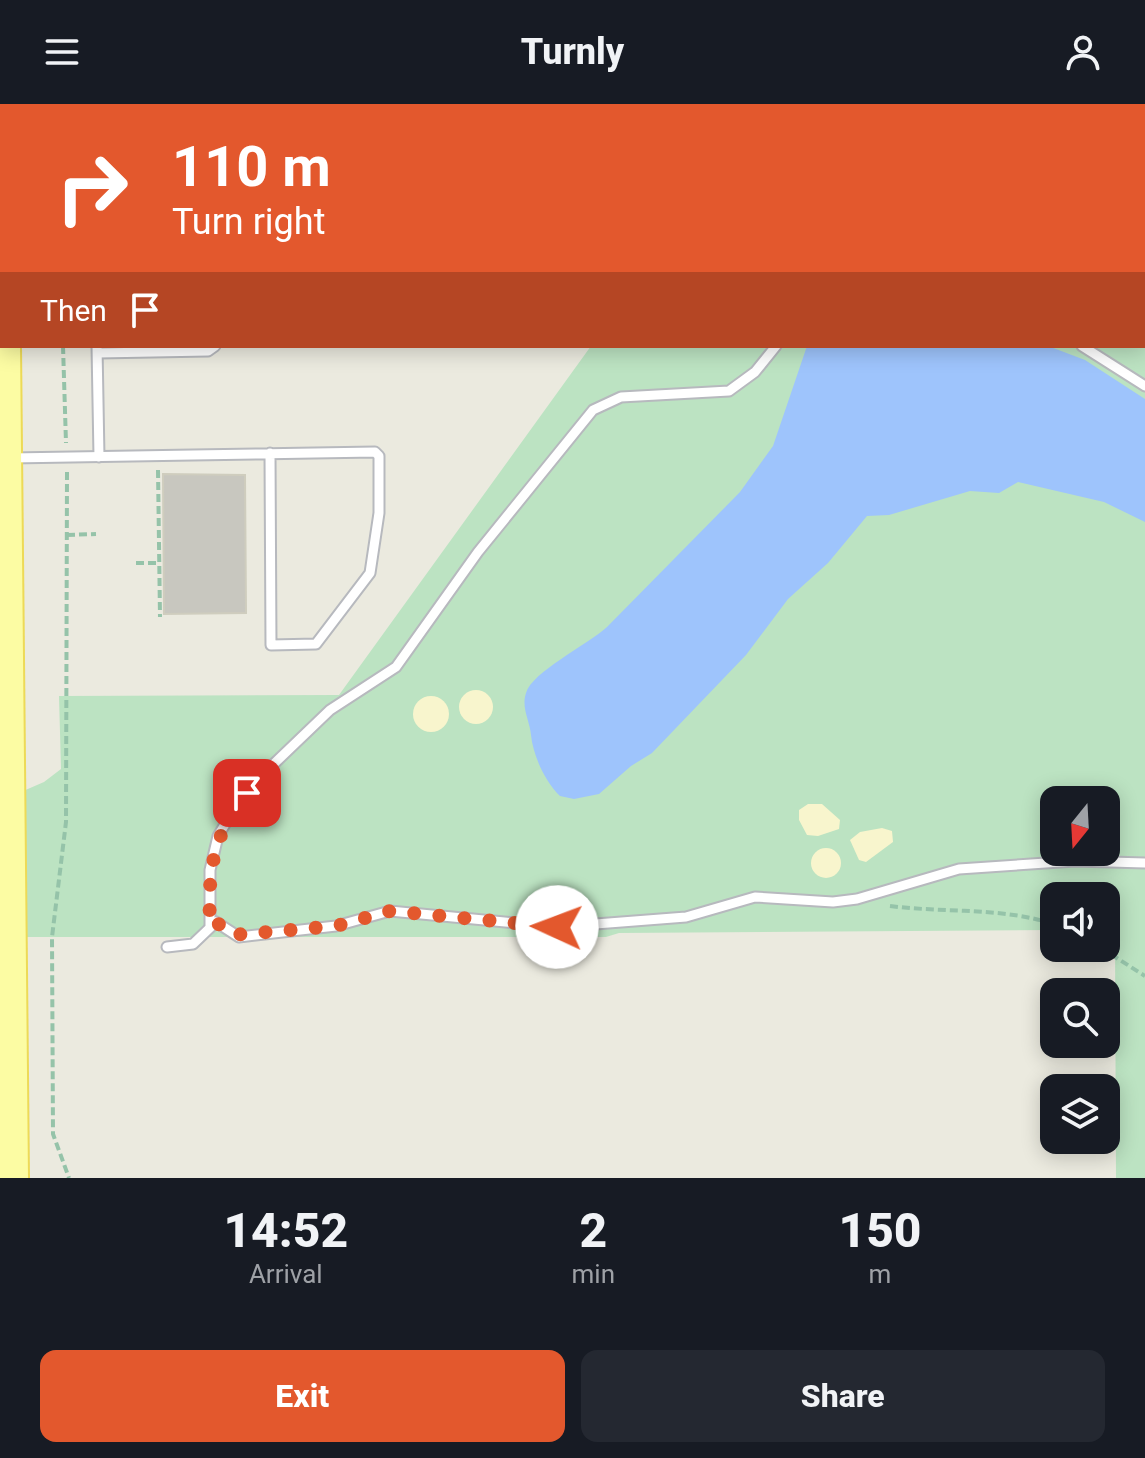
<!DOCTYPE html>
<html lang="en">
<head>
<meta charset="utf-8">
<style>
  :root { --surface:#171b24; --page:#242831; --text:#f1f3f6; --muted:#9ea1a6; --accent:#e3582d }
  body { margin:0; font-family:Roboto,sans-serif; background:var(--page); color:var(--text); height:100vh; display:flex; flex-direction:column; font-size:30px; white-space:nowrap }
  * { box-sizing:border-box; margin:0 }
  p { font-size:26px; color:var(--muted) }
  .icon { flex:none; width:44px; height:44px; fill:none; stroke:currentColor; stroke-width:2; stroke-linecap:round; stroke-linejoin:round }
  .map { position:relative; height:1074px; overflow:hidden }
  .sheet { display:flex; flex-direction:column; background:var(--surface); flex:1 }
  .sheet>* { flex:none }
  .banner { position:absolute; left:0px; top:0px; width:1146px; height:244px; box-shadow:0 4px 20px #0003; background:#e3582d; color:#fff; overflow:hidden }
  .needle { width:52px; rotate:198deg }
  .fabs { position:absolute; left:1040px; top:682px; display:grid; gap:16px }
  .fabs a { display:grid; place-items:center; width:80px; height:80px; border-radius:16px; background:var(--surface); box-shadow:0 4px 20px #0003; font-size:40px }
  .pin { position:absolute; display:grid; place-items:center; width:68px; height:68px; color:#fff; margin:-34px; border-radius:16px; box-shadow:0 4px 12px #0006 }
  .me { position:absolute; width:88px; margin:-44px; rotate:272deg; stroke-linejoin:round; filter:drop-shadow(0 0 6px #0008) }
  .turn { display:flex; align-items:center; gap:28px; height:168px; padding:0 40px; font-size:36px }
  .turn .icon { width:104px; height:104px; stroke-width:2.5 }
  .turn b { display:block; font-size:56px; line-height:68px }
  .then { display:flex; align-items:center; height:76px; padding:0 40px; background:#0003; gap:16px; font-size:30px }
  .eta { display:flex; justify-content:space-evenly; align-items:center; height:136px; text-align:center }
  .eta b { font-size:48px; font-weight:800; line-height:56px }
  .action { display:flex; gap:16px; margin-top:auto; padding:16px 40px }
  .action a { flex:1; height:92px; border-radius:16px; background:var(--accent); color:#fff; font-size:32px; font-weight:800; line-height:92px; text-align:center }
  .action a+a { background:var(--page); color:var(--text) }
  header { display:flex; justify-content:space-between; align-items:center; height:104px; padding:0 40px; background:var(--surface); font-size:36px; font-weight:800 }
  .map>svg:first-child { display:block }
  .green { fill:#bce3c2; fill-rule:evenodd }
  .sand { fill:#f8f5cd }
  .water { fill:#9ec4fc }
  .building { fill:#c8c7bf; stroke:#cfcdbe; stroke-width:2 }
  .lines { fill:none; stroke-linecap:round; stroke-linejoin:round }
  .lane-casing { stroke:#b7b9be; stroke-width:13 }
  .primary-casing { stroke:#edda57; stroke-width:32 }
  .path { stroke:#95c3a9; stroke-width:4; stroke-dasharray:8 4; stroke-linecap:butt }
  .lane { stroke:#fff; stroke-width:9 }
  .primary { stroke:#fcfca3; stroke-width:28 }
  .route { stroke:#e3582d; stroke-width:14; stroke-dasharray:0 25.2 }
</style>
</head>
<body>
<header><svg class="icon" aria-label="menu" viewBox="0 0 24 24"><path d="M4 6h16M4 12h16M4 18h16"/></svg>Turnly<svg class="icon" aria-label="person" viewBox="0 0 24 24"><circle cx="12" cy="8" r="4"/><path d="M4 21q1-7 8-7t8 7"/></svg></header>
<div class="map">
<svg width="1145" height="1074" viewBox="0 0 1145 1074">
  <rect width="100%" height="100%" fill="#ebeadf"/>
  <!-- green -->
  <g class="green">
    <path d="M617 0H935L942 2H617Z"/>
    <path d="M1145 61V1074H1116L1115 826H1106V792H1054V826L619 829 606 833H0V697L44 678 61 665 59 592 339 591 591 242H1144ZM1054 696H1106V748H1054Z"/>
  </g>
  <!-- sand -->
  <g class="sand">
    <circle cx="476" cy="603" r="17"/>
    <circle cx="431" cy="610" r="18"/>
    <path d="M808 700H822L840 716 839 725 818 732 807 731 799 716V706Z"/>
    <path d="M882 724 892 727 893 738 866 758 859 756 850 736 860 728Z"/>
    <circle cx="826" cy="759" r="15"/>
  </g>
  <!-- water -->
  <path class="water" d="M807 242H1048L1085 256 1145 295V418L1104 398 1018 378 999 389 970 387 889 411 867 412 828 459 788 495 746 551 652 649 631 662 599 690 574 695 560 692C545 678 533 651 531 631 530 617 521 604 526 589 532 568 587 541 607 523L740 388 773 342Z"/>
  <!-- building -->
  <path class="building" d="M163 370 245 371 246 509 164 510Z"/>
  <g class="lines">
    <defs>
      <g id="lane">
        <path d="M0 24H2"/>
        <path d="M97 242 99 353"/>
        <path d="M1082 242 1145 282"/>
        <path d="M98 249 208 247 215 242"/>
        <path d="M11 354C132 353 254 349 375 348L379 352V409L370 469 316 540 271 541 270 349"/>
        <path d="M210 821V766L218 732 236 702 257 676 330 606 396 563 478 448 593 306 621 293 729 287 755 268 776 242"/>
        <path d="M167 843 193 840 216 818 239 833 336 822 390 807 557 823 686 813 755 793 833 798 857 795 959 765 1075 757 1145 759"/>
      </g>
      <g id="primary">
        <path d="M0 55 2 95"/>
        <path d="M6 242 14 1074"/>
      </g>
    </defs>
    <!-- lane casing -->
    <use href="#lane" class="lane-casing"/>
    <!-- primary casing -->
    <use href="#primary" class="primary-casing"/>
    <!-- path -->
    <g class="path">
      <path d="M56 0V2"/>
      <path d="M63 242 66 339"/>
      <path d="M158 366 160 513"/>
      <path d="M67 368 66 718 52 833 53 1030 69 1074"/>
      <path d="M67 431 96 430"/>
      <path d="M136 459H160"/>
      <path d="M890 802C944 809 1001 803 1054 820"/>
      <path d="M1101 844 1145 872"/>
    </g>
    <!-- lane -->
    <use href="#lane" class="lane"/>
    <!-- primary -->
    <use href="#primary" class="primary"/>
  </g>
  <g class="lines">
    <!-- route -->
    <path class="route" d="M247 689C212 732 208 767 210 821L216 818 233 831 336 822 390 807 557 823"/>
  </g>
</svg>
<div class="fabs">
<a><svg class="needle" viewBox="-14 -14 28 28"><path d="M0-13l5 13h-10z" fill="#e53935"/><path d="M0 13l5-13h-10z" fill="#9ea1a6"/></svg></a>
<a><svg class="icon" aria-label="sound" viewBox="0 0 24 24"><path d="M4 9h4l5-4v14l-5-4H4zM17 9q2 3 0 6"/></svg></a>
<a><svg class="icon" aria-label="search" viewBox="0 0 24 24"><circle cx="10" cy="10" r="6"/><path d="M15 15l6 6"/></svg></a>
<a><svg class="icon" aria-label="layers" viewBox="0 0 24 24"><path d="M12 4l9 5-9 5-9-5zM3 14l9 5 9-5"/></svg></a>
</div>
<div class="pin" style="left:247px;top:689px;background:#d93025"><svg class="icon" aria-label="arrive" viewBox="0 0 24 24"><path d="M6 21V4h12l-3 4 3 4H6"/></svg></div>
<svg class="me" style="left:557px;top:823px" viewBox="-20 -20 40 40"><circle r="19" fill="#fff"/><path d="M0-13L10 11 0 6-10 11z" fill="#e3582d"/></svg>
<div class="banner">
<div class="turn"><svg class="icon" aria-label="right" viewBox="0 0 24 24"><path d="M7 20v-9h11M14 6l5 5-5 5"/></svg><div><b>110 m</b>Turn right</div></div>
<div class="then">Then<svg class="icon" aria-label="arrive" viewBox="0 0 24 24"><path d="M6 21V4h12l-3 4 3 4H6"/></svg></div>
</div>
</div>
<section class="sheet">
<div class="eta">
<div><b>14:52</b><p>Arrival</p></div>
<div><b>2</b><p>min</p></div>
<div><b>150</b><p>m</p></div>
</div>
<div class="action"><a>Exit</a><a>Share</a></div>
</section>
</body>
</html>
